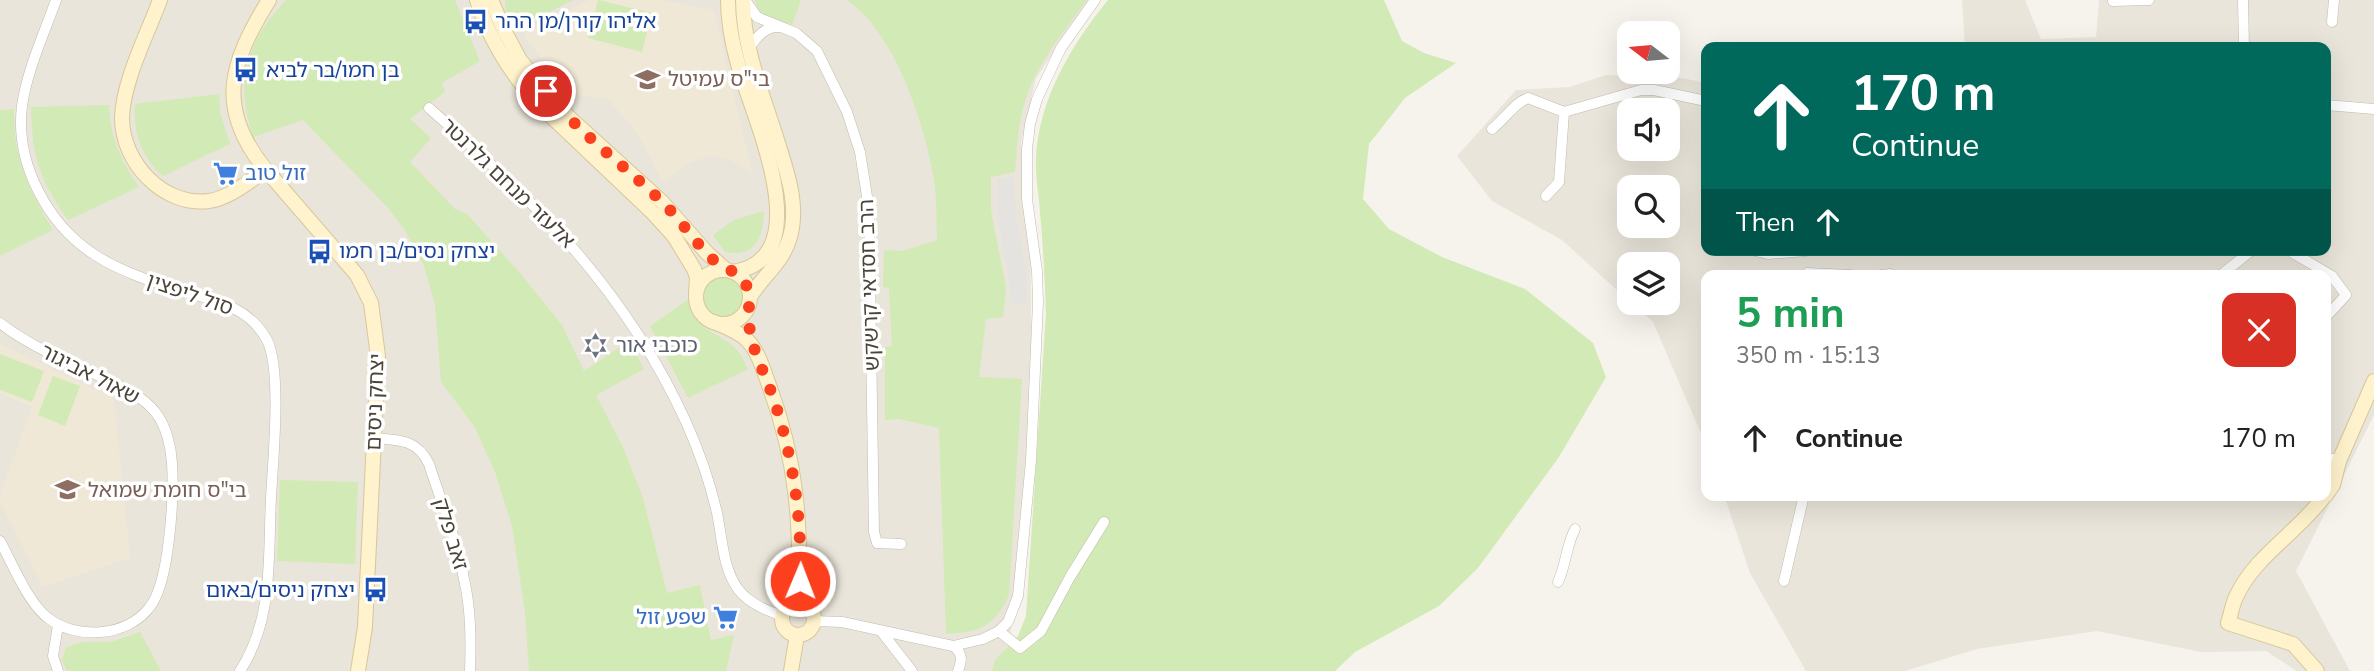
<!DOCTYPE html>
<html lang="en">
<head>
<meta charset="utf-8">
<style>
  :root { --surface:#fff; --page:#f6f6f6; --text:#222; --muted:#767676 }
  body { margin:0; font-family:"Nunito Sans","Noto Sans Hebrew",sans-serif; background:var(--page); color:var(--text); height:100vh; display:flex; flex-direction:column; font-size:26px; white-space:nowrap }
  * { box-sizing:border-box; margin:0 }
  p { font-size:23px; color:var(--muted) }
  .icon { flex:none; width:38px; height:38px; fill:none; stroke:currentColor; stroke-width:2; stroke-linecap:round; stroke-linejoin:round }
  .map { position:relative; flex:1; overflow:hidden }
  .panel { position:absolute; left:1701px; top:270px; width:630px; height:231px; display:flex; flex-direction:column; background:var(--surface); border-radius:14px; box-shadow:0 7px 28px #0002 }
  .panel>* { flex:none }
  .guide { position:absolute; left:1701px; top:42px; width:630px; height:214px; border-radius:14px; box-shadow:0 7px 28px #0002; background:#00695c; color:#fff; overflow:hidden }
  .needle { width:46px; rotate:286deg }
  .fabs { position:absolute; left:1617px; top:21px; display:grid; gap:14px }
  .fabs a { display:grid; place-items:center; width:63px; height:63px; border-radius:14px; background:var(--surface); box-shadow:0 7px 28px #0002; font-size:35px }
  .pin { position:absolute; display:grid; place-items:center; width:60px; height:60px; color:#fff; margin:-30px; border:4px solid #fff; border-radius:50%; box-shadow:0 2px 7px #0007 }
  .me { position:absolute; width:77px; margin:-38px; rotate:1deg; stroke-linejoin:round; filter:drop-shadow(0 0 5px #0008) }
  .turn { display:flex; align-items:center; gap:24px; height:147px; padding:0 35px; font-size:32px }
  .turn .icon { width:91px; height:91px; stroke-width:2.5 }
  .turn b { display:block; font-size:49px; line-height:60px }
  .then { display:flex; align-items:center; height:66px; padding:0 35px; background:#0003; gap:14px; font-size:26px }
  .round { display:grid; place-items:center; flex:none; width:74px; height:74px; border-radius:14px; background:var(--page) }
  .overview { display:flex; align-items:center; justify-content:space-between; height:119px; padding:0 35px }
  h1 { font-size:42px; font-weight:700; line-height:52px; color:#1e9e55 }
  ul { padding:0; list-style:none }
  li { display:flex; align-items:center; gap:21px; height:98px; padding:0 35px }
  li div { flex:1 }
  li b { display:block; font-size:26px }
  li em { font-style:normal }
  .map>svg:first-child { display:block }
  .residential { fill:#eae5da; fill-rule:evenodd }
  .education { fill:#efe8d6 }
  .green { fill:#d2eab5 }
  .parking { fill:#e5e3e0 }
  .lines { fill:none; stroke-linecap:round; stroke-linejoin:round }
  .street-casing { stroke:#c2bbae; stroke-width:11 }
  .secondary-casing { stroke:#d6c79b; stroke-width:16 }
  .street { stroke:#fff; stroke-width:10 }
  .secondary { stroke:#fff3cd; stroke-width:14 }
  .route { stroke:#fc3f1d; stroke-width:12; stroke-dasharray:0 21.6 }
  .labels { text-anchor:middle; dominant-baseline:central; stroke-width:7; stroke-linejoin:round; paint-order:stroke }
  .transit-label { font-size:21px; fill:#164399; stroke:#fff; text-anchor:start }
  .education-label { font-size:21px; fill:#785e54; stroke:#fff; text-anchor:start }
  .shop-label { font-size:21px; fill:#366cbe; stroke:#fff; text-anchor:start }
  .street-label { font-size:21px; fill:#4b4439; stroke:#fff }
  .worship-label { font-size:21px; fill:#5b616d; stroke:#fff; text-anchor:start }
</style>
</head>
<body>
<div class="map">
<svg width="2374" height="671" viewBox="0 0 2374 671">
  <rect width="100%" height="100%" fill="#f6f3ec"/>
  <!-- residential -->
  <g class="residential">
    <path d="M0 0H1089L1036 78 1021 142 1030 199 1032 410 1009 647 997 671H0Z"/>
    <path d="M1962 0H2025L2041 39 2096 37 2099 0H2374V415L2296 571 2350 671H2297L2266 651 2201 652 2097 631 1977 649 1905 671H1806L1750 573 1724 495H2326V275H1706V445L1653 322 1632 303H1668V264H1629V301L1562 240 1492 201 1457 156 1516 90 1570 87 1606 75 1682 78 1706 83V250H2326V47H1965ZM1629 110H1668V149H1629ZM1629 187H1668V226H1629Z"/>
  </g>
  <!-- education -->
  <g class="education">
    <path d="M589 0H660L714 10 752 172 726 158 709 156 689 163 663 183 639 136 608 99 569 94 563 88 523 34Z"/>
    <path d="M0 344 114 398 130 558 43 587 0 502V494L32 407 0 393Z"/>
  </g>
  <!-- green -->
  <g class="green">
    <path d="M286 0H455L480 61 442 83 445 92 410 119 431 138 410 162 455 209 467 214 520 273 562 325 584 371 629 341 644 369 596 395 623 447 643 498 667 593 700 585 711 640 734 635 726 671H529L525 612 512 526 495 472 474 426 441 382 435 305 424 266 405 230 388 208 303 120 253 137C235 79 245 44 286 0Z"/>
    <path d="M505 0H573L513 31 506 13Z"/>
    <path d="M598 0 652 13 642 52 588 38Z"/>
    <path d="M755 0H801L792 25C772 19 760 23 755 0Z"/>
    <path d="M847 0H1087C1060 37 1030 71 1021 117 1017 135 1017 154 1015 172L991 177V211L1006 287 1003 317 986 319 979 377 1022 379 1009 595C994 627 980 632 946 634L939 428 899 419 885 420V347L892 346 889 288 883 287 884 250 903 251 937 240C936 222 937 204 935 186 927 130 896 33 847 0Z"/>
    <path d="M1108 0H1384L1402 41 1424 53 1456 63 1405 98 1369 144 1363 199 1389 229 1442 257 1525 289 1593 343 1606 377 1559 457 1478 568 1439 606 1355 652 1335 671H992L995 660 1018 636 1026 616 1046 314C1045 280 1043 246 1040 212 1039 195 1035 176 1036 159 1038 100 1072 44 1108 0Z"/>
    <path d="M219 94 220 112 230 144 163 176C141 156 133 134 135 104Z"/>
    <path d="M109 105C110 138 121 160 139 187L68 220C39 178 32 158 31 107Z"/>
    <path d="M14 109C13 158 28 188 53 230L0 256V110Z"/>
    <path d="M764 211C763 237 756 258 725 252L713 235 734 220Z"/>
    <circle cx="723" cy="297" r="22"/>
    <path d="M689 299C693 326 713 331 733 346 740 352 744 361 748 369L688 398 650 326Z"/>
    <path d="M0 354 44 371 32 402 0 390Z"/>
    <path d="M53 376 80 386 65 426 38 415Z"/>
    <path d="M280 480 358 482 355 564 277 561Z"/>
    <path d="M140 632 161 671H67L62 660 66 647 82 642H111Z"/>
  </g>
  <!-- parking -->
  <path class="parking" d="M1014 177 1016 217 1027 275V303L1012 305 1009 276 998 221 997 179Z"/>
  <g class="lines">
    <defs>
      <g id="street">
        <path d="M56 0C44 34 27 70 22 106 15 163 47 224 95 255 120 271 150 281 178 290 212 300 248 305 267 340 282 369 273 461 271 497 268 556 274 619 240 671"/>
        <path d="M745 0 757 17 796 33 817 51 847 112 860 152 869 209 874 532 877 543 901 544"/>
        <path d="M2243 0 2244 47"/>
        <path d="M2113 1 2149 0"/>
        <path d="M2332 22 2334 0"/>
        <path d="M749 48C757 37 765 26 779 27"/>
        <path d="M2326 105 2374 109"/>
        <path d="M429 108C536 202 626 290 686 422 699 451 710 482 717 513 722 537 723 569 738 589 748 603 767 611 783 616"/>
        <path d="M1492 129C1505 119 1514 103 1528 98L1564 112 1641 90H1654L1706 101"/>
        <path d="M1546 196 1559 182 1564 112"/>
        <path d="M1751 250 1768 254 1806 251"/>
        <path d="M2288 250 2332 276 2346 295 2326 317"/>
        <path d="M1807 273 1850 275"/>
        <path d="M1881 275 1890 274"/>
        <path d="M2221 275 2252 250"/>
        <path d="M0 323C30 347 69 361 103 378 122 387 143 396 156 413 166 426 171 446 172 463 174 494 170 584 149 608 126 637 76 640 48 618 28 603 12 563 0 541"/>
        <path d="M374 438C399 440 417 439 429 464 441 502 457 539 464 579 471 609 471 640 470 671"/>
        <path d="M2326 457 2339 461"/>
        <path d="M1784 581 1804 495"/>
        <path d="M1558 582C1566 565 1566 546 1575 529"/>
        <path d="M814 621 842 622 953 646 983 639 999 631 1008 622 1018 596 1031 461 1038 302 1037 271 1027 199V149L1030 124 1037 99 1061 48 1095 0"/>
        <path d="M58 625 53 656 58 671"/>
        <path d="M881 631 912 671"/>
        <path d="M999 631 1020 648 1041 631 1070 577 1104 522"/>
        <path d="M953 646C963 653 962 660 958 671"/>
      </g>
      <g id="secondary">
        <path d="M160 0C147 35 123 81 122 118 122 163 164 207 209 201 230 198 249 181 266 170"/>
        <path d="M269 0C230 63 215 108 266 170L357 275 371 303 378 356 365 627 358 671"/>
        <path d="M477 0C489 39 509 70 535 101L653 213 674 236 694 269 697 277 696 294"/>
        <path d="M491 0 505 32 520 60 562 111 662 202 707 253 726 270"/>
        <path d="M728 0C728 21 732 43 738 64 751 114 822 258 733 272"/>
        <path d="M743 0C743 48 763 95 777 140 787 172 800 207 789 240 782 263 762 277 750 297"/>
        <circle cx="723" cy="297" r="27"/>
        <path d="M714 322C725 327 738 331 747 340 759 352 764 372 770 388 798 465 800 523 800 603"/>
        <path d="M2326 495 2333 485 2339 461 2374 381"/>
        <circle cx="798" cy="619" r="16"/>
        <path d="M791 671 797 635"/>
        <path d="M2317 671 2293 644 2228 623C2231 615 2232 605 2236 597 2255 555 2299 532 2325 495"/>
      </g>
    </defs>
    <!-- street casing -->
    <use href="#street" class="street-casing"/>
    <!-- secondary casing -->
    <use href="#secondary" class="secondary-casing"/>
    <!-- street -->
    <use href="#street" class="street"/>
    <!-- secondary -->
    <use href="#secondary" class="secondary"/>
  </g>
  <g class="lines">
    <!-- route -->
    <path class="route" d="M546 91C578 133 623 164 661 201 679 218 693 239 710 257 721 267 737 271 744 281 752 292 747 321 751 338 757 360 768 381 775 403 794 462 802 519 800 581"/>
  </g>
  <!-- icons -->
  <defs>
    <symbol id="bus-bare" viewBox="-9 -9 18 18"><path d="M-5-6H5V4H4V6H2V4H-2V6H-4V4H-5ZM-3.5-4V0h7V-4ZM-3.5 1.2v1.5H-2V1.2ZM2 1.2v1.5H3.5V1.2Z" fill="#1a4fb4" stroke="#fff" stroke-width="2.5" paint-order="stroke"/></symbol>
    <symbol id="school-bare" viewBox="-9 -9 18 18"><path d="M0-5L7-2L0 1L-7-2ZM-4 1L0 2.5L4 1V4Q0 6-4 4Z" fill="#8d6e63" stroke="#fff" stroke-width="2.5" paint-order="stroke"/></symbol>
    <symbol id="supermarket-bare" viewBox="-9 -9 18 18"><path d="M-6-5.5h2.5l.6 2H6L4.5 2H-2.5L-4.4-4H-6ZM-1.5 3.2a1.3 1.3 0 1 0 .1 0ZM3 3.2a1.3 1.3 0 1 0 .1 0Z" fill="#3f7fe0" stroke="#fff" stroke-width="2.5" paint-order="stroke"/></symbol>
    <symbol id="synagogue-bare" viewBox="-9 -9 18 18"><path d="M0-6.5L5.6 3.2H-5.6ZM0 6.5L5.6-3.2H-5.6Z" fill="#6b7280" stroke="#fff" stroke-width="2.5" paint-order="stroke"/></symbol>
  </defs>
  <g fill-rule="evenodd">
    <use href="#bus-bare" x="458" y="4" width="35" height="35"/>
    <use href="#bus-bare" x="228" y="52" width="35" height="35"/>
    <use href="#school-bare" x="630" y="62" width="35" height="35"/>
    <use href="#supermarket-bare" x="208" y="156" width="35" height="35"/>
    <use href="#bus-bare" x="302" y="234" width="35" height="35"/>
    <use href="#synagogue-bare" x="578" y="328" width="35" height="35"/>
    <use href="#school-bare" x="50" y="472" width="35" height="35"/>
    <use href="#bus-bare" x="358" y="572" width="35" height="35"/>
    <use href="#supermarket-bare" x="708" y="600" width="35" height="35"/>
  </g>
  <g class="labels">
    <!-- transit labels -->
    <g class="transit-label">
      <text x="495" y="21">אליהו קורן/מן ההר</text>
      <text x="266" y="70">בן חמו/בר לביא</text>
      <text x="339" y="251">יצחק נסים/בן חמו</text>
      <text x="355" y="590" text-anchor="end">יצחק ניסים/באום</text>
    </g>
    <!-- education labels -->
    <g class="education-label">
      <text x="668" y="79">בי"ס עמיטל</text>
      <text x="88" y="490">בי"ס חומת שמואל</text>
    </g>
    <!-- shop labels -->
    <g class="shop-label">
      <text x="245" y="173">זול טוב</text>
      <text x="706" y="617" text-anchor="end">שפע זול</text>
    </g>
    <!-- street labels -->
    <g class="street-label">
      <text transform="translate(508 183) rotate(44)">אלעזר מנחם גלרנטר</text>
      <text transform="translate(869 285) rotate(-92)">הרב חסדאי קרשקש</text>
      <text transform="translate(190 294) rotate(19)">סול ליפצין</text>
      <text transform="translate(90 374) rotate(27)">שאול אביגור</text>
      <text transform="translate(375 402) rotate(-88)">יצחק ניסים</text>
      <text transform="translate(451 534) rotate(73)">זאב פלק</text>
    </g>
    <!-- worship labels -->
    <g class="worship-label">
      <text x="616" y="345">כוכבי אור</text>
    </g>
  </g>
</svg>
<div class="fabs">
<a><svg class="needle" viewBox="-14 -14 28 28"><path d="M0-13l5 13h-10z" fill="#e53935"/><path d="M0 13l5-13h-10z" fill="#767676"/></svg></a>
<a><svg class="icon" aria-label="sound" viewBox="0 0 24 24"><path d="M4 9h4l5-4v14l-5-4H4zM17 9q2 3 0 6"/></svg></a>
<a><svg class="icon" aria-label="search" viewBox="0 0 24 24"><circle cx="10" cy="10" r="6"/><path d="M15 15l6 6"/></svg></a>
<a><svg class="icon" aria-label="layers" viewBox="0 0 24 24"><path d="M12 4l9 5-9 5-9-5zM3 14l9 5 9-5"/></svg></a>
</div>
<div class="pin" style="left:546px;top:91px;background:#d93025"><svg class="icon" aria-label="arrive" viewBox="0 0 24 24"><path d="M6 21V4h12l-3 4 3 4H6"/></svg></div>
<svg class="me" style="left:800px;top:581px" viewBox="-20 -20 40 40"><circle r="17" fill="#fc3f1d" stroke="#fff" stroke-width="3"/><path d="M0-11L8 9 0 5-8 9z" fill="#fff"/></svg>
<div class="guide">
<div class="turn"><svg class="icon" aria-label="ahead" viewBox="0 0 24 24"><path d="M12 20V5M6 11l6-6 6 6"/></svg><div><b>170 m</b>Continue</div></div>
<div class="then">Then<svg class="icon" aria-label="ahead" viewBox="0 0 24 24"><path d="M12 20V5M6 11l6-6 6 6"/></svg></div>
</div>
<section class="panel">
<div class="overview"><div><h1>5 min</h1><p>350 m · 15:13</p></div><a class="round" style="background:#d93025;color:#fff"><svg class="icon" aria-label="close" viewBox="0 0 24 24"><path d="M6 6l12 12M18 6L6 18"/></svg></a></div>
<ul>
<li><svg class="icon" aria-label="ahead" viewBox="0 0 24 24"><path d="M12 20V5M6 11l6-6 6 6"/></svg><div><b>Continue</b></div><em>170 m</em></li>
</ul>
</section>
</div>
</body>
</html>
